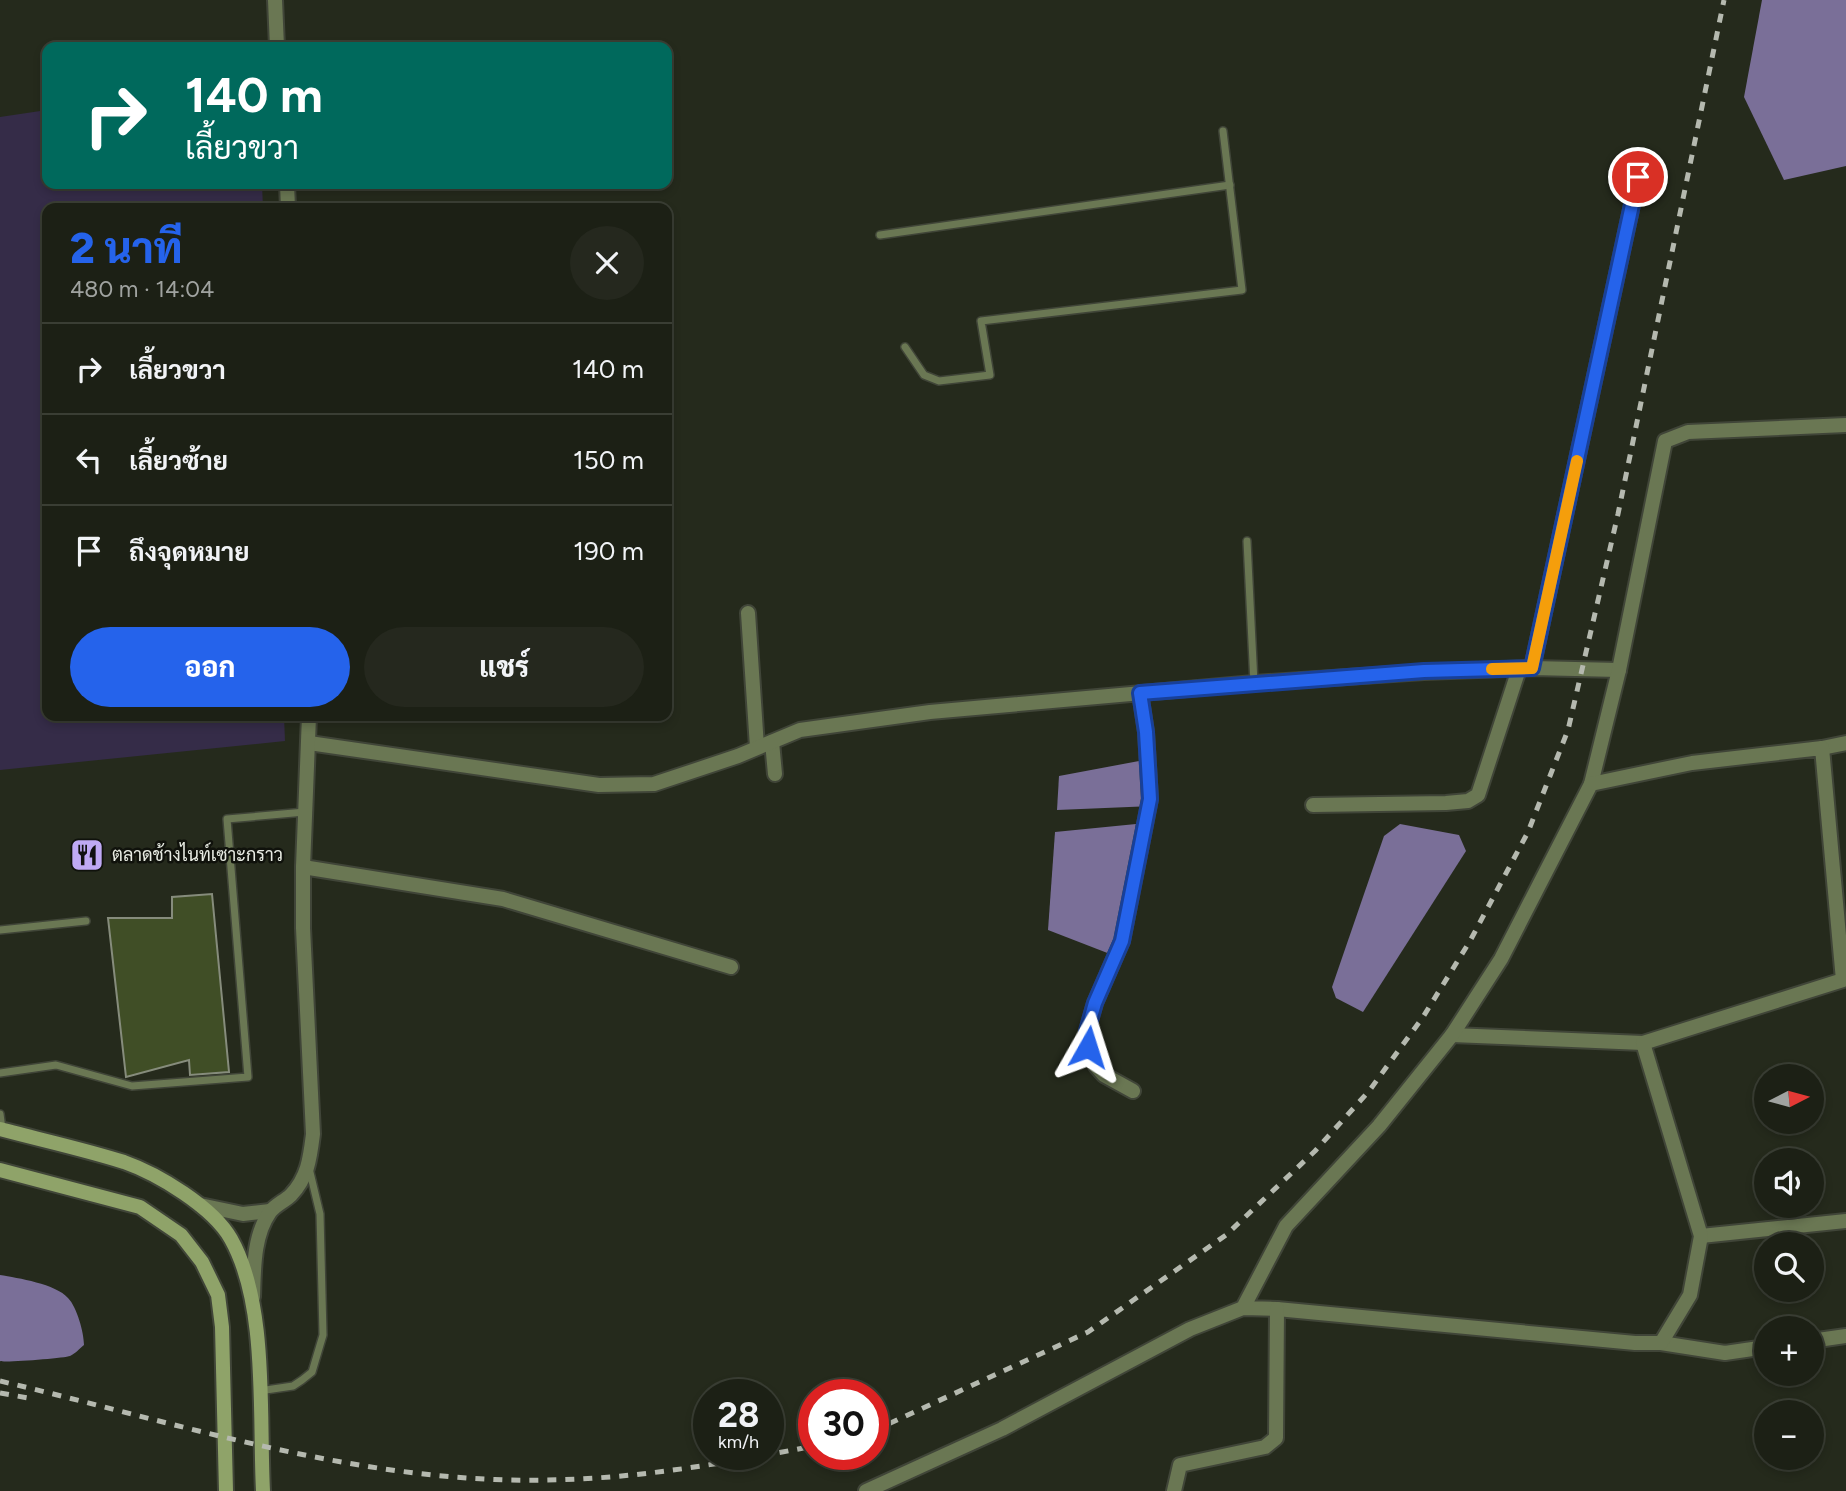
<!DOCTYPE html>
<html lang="th">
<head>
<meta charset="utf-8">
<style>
  :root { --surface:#1c2015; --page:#25281e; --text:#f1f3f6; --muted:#a0a3a0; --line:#3a3e34; --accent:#2563eb }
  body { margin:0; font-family:Figtree,Sarabun,sans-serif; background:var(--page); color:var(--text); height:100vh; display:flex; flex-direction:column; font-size:26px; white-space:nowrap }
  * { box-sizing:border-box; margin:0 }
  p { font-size:23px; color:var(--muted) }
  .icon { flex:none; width:38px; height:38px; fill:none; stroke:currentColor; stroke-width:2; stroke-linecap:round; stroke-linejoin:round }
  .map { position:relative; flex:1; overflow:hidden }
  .sheet { position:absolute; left:42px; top:203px; width:630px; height:518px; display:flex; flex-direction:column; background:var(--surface); border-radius:14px; box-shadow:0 4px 10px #0003,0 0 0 2px var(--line) }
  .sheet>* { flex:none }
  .guide { position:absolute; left:42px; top:42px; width:630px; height:147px; border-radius:14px; box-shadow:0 4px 10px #0003,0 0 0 2px var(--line); background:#00695c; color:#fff; overflow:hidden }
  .needle { width:46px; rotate:84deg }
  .buttons { position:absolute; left:1754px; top:1064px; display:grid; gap:14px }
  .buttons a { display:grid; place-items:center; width:70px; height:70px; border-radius:50%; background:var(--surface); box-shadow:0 4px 10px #0003,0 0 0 2px var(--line); font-size:35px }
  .speed { position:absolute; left:693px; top:1379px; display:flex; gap:14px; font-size:35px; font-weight:700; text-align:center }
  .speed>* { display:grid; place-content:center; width:91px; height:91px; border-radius:50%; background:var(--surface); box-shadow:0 4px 10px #0003,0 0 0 2px var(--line); line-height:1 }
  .speed small { font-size:18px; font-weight:400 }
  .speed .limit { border:10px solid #d22; background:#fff; color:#111 }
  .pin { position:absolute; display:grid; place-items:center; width:60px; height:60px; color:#fff; margin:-30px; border:4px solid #fff; border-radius:50%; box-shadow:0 2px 7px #0007 }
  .me { position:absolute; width:77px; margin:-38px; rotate:6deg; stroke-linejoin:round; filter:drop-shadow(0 0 5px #0008) }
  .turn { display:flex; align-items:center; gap:24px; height:147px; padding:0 28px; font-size:32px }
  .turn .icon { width:91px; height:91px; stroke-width:2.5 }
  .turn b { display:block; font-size:49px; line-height:60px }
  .round { display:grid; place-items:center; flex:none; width:74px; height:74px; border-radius:37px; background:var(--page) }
  .summary { display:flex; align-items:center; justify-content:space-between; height:119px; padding:0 28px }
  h1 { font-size:42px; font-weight:800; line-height:52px; color:var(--accent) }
  .cta { display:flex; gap:14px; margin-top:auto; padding:14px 28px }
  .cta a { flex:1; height:80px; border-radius:42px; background:var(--accent); color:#fff; font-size:28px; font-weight:800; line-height:80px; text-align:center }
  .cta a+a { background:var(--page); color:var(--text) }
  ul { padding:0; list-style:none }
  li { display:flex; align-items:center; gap:21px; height:91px; padding:0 28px; border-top:2px solid var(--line) }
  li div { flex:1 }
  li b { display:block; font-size:26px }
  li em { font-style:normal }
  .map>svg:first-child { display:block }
  .green { fill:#352c48 }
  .water { fill:#7a6f98 }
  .building { fill:#404e26; stroke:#868c7c; stroke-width:2 }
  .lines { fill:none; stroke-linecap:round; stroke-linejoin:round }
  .lane-casing { stroke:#404538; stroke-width:10 }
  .street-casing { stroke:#404538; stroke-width:18 }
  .secondary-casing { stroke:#404538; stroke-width:18 }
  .lane { stroke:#6a7753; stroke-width:7 }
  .street { stroke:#6a7753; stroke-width:14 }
  .secondary { stroke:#8fa369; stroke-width:14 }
  .rail { stroke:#b5b9af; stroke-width:5; stroke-dasharray:9 9; stroke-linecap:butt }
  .route-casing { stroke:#184099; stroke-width:18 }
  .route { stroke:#2563eb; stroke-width:12 }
  .slow { stroke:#f59e0b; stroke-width:12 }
  .labels { text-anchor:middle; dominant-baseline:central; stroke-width:5; stroke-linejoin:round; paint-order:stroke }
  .poi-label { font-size:18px; fill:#e8ece3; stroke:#10120c; text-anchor:start }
</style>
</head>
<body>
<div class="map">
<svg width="1846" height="1491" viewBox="0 0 1846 1491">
  <rect width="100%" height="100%" fill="#252a1c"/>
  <!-- green -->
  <path class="green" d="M47 110V184H262L263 208H47V716H284L285 741 0 770V117Z"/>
  <!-- water -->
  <g class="water">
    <path d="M1762 0H1846V166L1784 180 1744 97Z"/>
    <path d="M1155 758 1153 806 1057 810 1059 776Z"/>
    <path d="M1136 824 1125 934 1110 954 1048 930 1055 832Z"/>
    <path d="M1400 824 1459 835 1466 851 1363 1012 1336 998 1332 987 1384 836Z"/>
    <path d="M0 1275C18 1278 56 1284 68 1298 77 1307 84 1333 84 1345 80 1348 75 1354 70 1356 65 1358 5 1363 0 1361Z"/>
  </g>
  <!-- building -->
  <path class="building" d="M212 894 229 1072 190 1075 189 1060 126 1077 108 918H172V897Z"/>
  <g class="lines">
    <defs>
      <g id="lane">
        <path d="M880 235 1230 185"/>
        <path d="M905 347 924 375 939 381 990 375 981 321 1242 290 1223 131"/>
        <path d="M1247 541 1254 683"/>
        <path d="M0 930 86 921"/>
        <path d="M0 1073 56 1065 132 1086 248 1077 227 819 305 812"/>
        <path d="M0 1114 2 1129"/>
        <path d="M259 1391 293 1386 302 1380 312 1372 323 1335 320 1214 309 1168"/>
      </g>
      <g id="street">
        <path d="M275 0 277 47"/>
        <path d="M287 184 288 208"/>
        <path d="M748 613 757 747"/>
        <path d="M1532 668 1638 177"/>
        <path d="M772 742 775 774"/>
        <path d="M309 743 599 785 654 784 738 756 800 730 930 712 1254 683 1424 672 1532 668 1619 670"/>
        <path d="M1822 748 1846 743"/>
        <path d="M1591 784 1619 670 1665 441 1688 432 1846 425"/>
        <path d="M1313 805 1446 803 1468 801 1478 795 1519 669"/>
        <path d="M303 867 503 899 731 967"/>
        <path d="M1452 1035 1643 1043"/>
        <path d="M1133 1091 1104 1075 1096 1066 1089 1047 1087 1031 1095 1003 1122 941 1150 799 1146 732 1140 693"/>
        <path d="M200 1205 243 1214 270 1211"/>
        <path d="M1701 1236 1846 1221"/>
        <path d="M253 1297C254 1270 253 1236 270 1212 275 1205 285 1201 291 1195 308 1177 310 1158 313 1134L303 928V867L309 716"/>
        <path d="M1811 1341 1846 1336"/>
        <path d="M1661 1343 1725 1353 1766 1347"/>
        <path d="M866 1491 1002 1429 1190 1329 1243 1308 1277 1309 1635 1343H1661L1690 1295 1701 1236 1643 1043 1843 980 1822 748 1692 763 1591 784 1501 959 1452 1035 1379 1126 1286 1226 1243 1308"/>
        <path d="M1174 1491 1180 1465 1265 1447 1276 1438 1277 1309"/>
      </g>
      <g id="secondary">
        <path d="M0 1129C41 1140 83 1149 124 1162 158 1174 213 1207 231 1239 268 1305 259 1415 263 1491"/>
        <path d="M0 1170 140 1207 181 1235 202 1262 218 1295 222 1327 226 1491"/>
      </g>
    </defs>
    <!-- lane casing -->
    <use href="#lane" class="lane-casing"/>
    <!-- street casing -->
    <use href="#street" class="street-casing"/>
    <!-- secondary casing -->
    <use href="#secondary" class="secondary-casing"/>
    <!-- lane -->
    <use href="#lane" class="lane"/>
    <!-- street -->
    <use href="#street" class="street"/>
    <!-- secondary -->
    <use href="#secondary" class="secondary"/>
    <!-- rail -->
    <g class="rail">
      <path d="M0 1381C178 1423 361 1484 546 1480 636 1479 726 1463 814 1446"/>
      <path d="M0 1393 34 1399"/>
      <path d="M873 1431 1088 1332 1226 1235 1315 1151 1369 1091 1423 1017 1470 941 1528 832 1568 730 1618 514 1724 0"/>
    </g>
  </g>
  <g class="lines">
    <defs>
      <path id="route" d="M1088 1047 1087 1031 1095 1003 1122 941 1150 799 1146 732 1140 693 1424 671 1532 668 1638 177"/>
    </defs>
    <!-- route casing -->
    <use href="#route" class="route-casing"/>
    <!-- route -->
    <use href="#route" class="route"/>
    <!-- slow -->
    <path class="slow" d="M1492 669 1532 668 1577 461"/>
  </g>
  <!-- icons -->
  <defs>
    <symbol id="restaurant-square" viewBox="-11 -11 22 22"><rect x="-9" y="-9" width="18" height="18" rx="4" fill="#bfa9f4" stroke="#10120c"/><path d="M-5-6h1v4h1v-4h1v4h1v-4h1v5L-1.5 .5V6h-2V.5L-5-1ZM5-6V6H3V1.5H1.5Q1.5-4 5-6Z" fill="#111"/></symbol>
  </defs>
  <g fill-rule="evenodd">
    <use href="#restaurant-square" x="68" y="836" width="38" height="38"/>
  </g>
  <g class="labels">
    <!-- poi labels -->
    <g class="poi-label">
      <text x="112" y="855">ตลาดช้างไนท์เซาะกราว</text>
    </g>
  </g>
</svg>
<div class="buttons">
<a><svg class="needle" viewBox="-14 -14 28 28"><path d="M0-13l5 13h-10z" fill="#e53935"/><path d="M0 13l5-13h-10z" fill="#a0a3a0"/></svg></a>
<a><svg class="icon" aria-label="sound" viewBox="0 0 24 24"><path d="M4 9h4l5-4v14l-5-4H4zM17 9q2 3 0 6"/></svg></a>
<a><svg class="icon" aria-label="search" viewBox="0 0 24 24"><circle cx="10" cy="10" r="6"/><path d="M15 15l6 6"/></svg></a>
<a>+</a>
<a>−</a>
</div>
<div class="speed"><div>28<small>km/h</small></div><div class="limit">30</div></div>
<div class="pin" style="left:1638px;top:177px;background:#d93025"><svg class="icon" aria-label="arrive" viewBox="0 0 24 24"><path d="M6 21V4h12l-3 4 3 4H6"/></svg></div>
<svg class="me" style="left:1088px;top:1047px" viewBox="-20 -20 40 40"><path d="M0-17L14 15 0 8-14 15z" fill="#2563eb" stroke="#fff" stroke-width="4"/></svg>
<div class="guide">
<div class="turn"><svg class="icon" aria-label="right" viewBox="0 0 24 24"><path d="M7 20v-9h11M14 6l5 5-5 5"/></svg><div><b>140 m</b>เลี้ยวขวา</div></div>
</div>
<section class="sheet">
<div class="summary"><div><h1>2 นาที</h1><p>480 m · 14:04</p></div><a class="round"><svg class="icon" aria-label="close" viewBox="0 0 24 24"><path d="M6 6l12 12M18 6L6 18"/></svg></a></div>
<ul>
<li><svg class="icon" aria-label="right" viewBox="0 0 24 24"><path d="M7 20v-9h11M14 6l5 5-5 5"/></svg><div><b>เลี้ยวขวา</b></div><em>140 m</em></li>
<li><svg class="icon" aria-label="left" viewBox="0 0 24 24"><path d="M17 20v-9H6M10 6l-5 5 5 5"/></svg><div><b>เลี้ยวซ้าย</b></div><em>150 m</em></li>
<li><svg class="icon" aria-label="arrive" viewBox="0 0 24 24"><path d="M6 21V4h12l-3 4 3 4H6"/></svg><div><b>ถึงจุดหมาย</b></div><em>190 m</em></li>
</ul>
<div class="cta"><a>ออก</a><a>แชร์</a></div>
</section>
</div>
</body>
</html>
